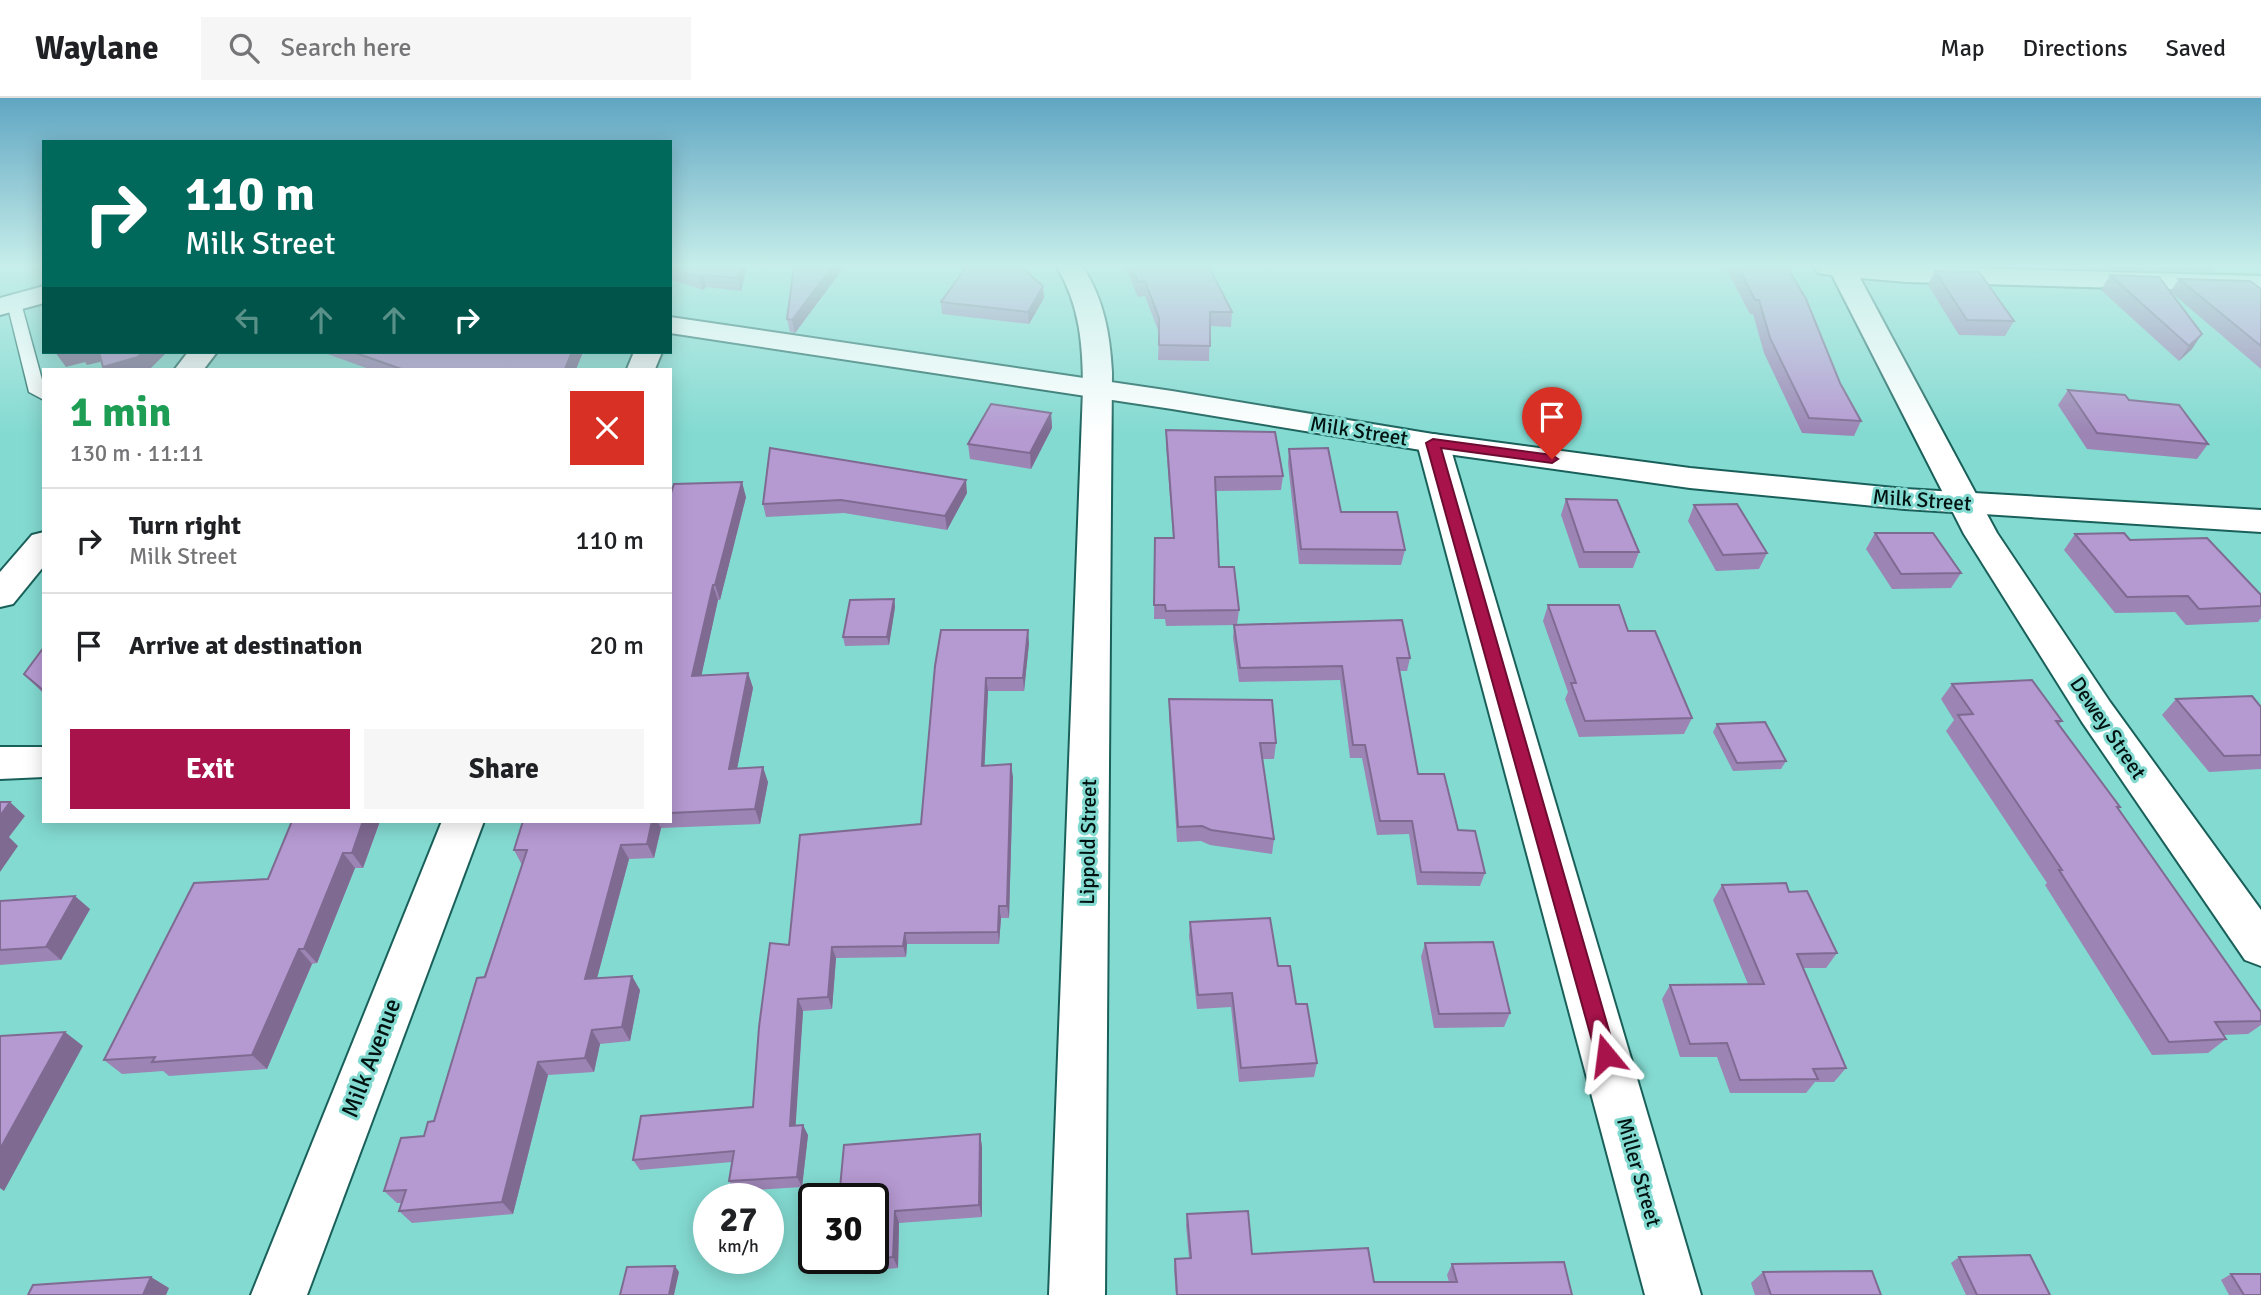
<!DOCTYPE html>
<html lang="en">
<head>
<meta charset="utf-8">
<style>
  :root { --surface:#fff; --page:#f6f6f6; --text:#202124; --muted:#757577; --line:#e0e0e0; --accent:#a7134a }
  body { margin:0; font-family:Signika,sans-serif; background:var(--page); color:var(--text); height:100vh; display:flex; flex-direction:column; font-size:26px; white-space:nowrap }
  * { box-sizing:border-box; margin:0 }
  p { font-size:23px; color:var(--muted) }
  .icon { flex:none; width:38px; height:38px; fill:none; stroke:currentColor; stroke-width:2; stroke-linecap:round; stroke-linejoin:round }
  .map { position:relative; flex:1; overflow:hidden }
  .drawer { position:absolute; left:42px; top:270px; width:630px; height:455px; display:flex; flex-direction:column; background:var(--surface); border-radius:0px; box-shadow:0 4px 18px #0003 }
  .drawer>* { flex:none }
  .banner { position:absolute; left:42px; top:42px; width:630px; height:214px; border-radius:0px; box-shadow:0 4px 18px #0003; background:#00695c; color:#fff; overflow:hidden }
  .speed { position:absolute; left:693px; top:1085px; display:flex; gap:14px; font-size:35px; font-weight:700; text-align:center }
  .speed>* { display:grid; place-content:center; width:91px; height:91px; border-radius:50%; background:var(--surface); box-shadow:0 4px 18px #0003; line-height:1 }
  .speed small { font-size:18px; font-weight:400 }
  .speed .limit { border:4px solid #111; border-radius:10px; background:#fff; color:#111 }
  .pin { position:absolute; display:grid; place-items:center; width:60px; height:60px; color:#fff; margin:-72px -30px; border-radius:50% 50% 50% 0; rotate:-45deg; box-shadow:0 0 7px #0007 }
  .pin .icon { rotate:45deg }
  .me { position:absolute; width:77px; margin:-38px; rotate:344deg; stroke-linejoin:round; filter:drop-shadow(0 0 5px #0008) }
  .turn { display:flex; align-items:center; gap:24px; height:147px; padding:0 28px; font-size:32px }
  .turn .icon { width:91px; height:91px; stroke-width:2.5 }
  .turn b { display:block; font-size:49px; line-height:60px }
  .lanes { display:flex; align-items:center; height:66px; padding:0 28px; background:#0003; justify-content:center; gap:35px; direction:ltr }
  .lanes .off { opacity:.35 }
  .round { display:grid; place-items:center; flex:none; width:74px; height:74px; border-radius:0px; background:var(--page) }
  .overview { display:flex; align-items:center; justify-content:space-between; height:119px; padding:0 28px }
  h1 { font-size:42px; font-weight:800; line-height:52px; color:#1e9e55 }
  .primary-button { display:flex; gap:14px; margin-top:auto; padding:14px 28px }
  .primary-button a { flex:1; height:80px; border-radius:0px; background:var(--accent); color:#fff; font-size:28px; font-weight:800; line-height:80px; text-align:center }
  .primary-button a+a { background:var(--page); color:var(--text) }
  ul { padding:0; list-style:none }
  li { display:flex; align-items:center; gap:21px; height:105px; padding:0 28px; border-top:2px solid var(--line) }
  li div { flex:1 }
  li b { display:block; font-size:26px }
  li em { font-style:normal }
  header { display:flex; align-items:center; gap:42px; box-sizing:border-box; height:98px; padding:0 35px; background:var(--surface); border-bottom:2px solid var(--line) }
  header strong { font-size:33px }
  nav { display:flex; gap:38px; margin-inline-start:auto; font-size:24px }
  .search { width:490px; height:63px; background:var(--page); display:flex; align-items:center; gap:18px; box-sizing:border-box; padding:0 24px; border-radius:0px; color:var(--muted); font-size:26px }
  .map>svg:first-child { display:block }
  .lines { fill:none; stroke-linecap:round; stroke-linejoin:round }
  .lane-casing { stroke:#1a605a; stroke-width:3 }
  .street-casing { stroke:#1a605a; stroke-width:4 }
  .secondary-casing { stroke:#1a605a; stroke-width:4 }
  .lane { fill:#fff; fill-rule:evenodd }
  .street { fill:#fff; fill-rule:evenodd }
  .secondary { fill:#fff; fill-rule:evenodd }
  .wall { fill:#9c84b4 }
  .shaded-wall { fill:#7f6b92 }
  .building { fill:#b599d1; stroke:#7f6b92; stroke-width:2 }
  .route { fill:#a7134a; stroke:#6d0c30; stroke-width:2 }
  .labels { text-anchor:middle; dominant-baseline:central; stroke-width:6; stroke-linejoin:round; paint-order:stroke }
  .street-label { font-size:21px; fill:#001311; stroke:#83dad1 }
  .near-street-label { font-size:24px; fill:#001311; stroke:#83dad1 }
</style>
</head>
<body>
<header>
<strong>Waylane</strong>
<div class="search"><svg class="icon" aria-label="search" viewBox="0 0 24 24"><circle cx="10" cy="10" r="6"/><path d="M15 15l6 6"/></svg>Search here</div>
<nav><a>Map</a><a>Directions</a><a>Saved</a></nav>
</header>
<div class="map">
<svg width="2261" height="1197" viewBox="0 0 2261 1197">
  <rect width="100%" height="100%" fill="#83dad1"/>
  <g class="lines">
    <defs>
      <path id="lane" d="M14 201 21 205 44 289V302L29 294 7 205Z"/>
      <g id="street">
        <path d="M1057 169H1083C1104 202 1110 236 1112 274L1105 1197H1049L1083 291C1083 247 1080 208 1057 169Z"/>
        <path d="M1814 169H1932L2261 178V194L1907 184 1860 180 1997 435 2110 604 2261 812V868L2245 862 2082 624 1964 436 1832 177 1818 175Z"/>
        <path d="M634 254H662L655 271H627Z"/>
        <path d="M1433 336 1444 338 1449 345 1701 1197H1645L1417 345 1422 338Z"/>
        <path d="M0 649H44V679L0 681Z"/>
        <path d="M442 723H484L307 1197H251Z"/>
      </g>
      <g id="secondary">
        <path d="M44 188V205L0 217V200Z"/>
        <path d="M670 219 1172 293 1433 336 1690 370 1905 391 2261 412V434L1905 411 1690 390 1433 354 1172 311 670 235Z"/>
        <path d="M188 254H217L204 271H175Z"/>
        <path d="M44 434V468L13 506 0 509V474L32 437Z"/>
      </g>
    </defs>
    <!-- lane casing -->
    <use href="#lane" class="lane-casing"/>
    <!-- street casing -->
    <use href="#street" class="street-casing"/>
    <!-- secondary casing -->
    <use href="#secondary" class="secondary-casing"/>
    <!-- lane -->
    <use href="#lane" class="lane"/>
    <!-- street -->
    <use href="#street" class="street"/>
    <!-- secondary -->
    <use href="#secondary" class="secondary"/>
  </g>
  <!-- wall -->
  <g class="wall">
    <path d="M670 169H747L741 193 706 189 703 192 670 181Z"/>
    <path d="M794 169H844L795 235 790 234 787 221Z"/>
    <path d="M1125 169H1209L1232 214 1231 229 1210 228 1209 263 1158 262 1159 235 1145 198 1138 199Z"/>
    <path d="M1725 169H1787L1840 285 1861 323 1854 338 1802 335 1764 255 1753 216H1750Z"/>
    <path d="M2075 169H2216L2212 174 2077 170Z"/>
    <path d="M1935 173 2014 223 2005 238 1959 237 1928 187Z"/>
    <path d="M2110 177 2170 194 2179 181 2261 191V271L2172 195 2192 251 2179 263 2101 192Z"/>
    <path d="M1043 188 1044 200 1029 226 942 216 941 204Z"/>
    <path d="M322 254H583L576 271H369Z"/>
    <path d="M2068 292 2129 302 2208 346 2197 361 2087 351 2058 307Z"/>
    <path d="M1051 315 1052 330 1031 371 970 361 968 346Z"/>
    <path d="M1166 332 1283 378 1281 392 1216 393 1219 469 1239 512 1237 527 1166 528 1165 521H1154L1155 440H1173L1166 346Z"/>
    <path d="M1289 351 1341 414 1405 452 1401 467 1299 466 1288 366Z"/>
    <path d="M967 395 947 432 844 415 766 419 763 406Z"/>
    <path d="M670 398 746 399 720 502H718L701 578 748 575 753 590 737 671 768 684 760 726 661 730 654 760 629 761 597 880 640 892 630 943 600 946 594 974 548 977 513 1116 412 1125 399 1113 402 1105H397L384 1093 434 1023 522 767 514 752 523 723H670Z"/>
    <path d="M1566 401 1639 454 1633 470H1579L1561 417Z"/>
    <path d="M1694 407 1767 455 1759 471 1716 473 1688 423Z"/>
    <path d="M1875 435 1961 475 1951 490 1892 491 1866 451Z"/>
    <path d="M2075 436 2130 442 2261 497V520L2258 524 2186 527 2175 514 2115 515 2064 452Z"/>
    <path d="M894 501 895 509 889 547 845 548 843 539Z"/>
    <path d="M1548 507 1628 533 1692 620 1684 636 1579 639 1565 601 1568 594 1543 523Z"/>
    <path d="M1234 527 1410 560 1407 573H1400L1418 676 1458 732 1485 775 1480 788 1417 787 1409 736 1377 737 1362 660H1350L1340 582 1239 584 1233 540Z"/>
    <path d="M1029 545 1024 593H988L984 667 1013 679 1009 820H1001L999 846H907L906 859 836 860 832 911 803 913 795 1027 808 1037 802 1089 735 1093 729 1083 732 1064 640 1072 633 1062 753 1009 789 847 921 726 935 568Z"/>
    <path d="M44 549V596L24 576Z"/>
    <path d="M1952 586 2062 623 2059 626 2120 709 2118 710 2261 923V927L2248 936 2224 937 2226 941 2208 955 2152 957 2045 787 2047 785 1946 633 1954 622 1941 601Z"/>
    <path d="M1169 601 1276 645 1274 661H1262L1274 741 1272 756 1210 747 1201 743 1177 744 1169 617Z"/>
    <path d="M2176 601 2261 609V671L2209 674 2162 617Z"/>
    <path d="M1717 626 1786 663 1781 671 1733 673 1713 634Z"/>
    <path d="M292 723H380L363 770H355L317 865 312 866 267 971 169 978 163 973 122 976 104 962 268 781Z"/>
    <path d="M1722 787 1789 794 1837 855 1826 870H1803L1846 970 1834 984H1815L1806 995H1730L1717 959H1680L1662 901 1670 887 1748 886 1713 802Z"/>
    <path d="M0 803 90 811 61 862 0 867Z"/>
    <path d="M1190 824 1278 868 1296 906 1317 965 1314 979 1239 984 1231 909 1197 911 1189 838Z"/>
    <path d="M1425 845 1510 915 1504 929 1434 930 1421 859Z"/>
    <path d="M980 1036 982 1049V1119L899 1125 898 1170 840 1175 834 1164 873 1101Z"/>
    <path d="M1187 1116 1252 1156 1374 1184H1449L1447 1177 1452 1166 1572 1197H1176L1174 1171 1175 1161 1189 1160 1186 1127Z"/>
    <path d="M1959 1159 2050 1197H1966L1951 1165Z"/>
    <path d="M1763 1174 1881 1197H1755L1751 1185Z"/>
    <path d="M2231 1176 2261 1197H2229L2221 1182Z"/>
  </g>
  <!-- shaded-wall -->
  <g class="shaded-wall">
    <path d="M741 169H747L741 193 738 180Z"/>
    <path d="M832 169H844L795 235 792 222Z"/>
    <path d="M703 177 706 189 703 192 699 179Z"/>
    <path d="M1043 188 1044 200 1029 226 1028 214Z"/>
    <path d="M2202 236 2192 251 2179 263 2189 248Z"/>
    <path d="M55 254H102L108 262 87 267 85 264 66 269Z"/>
    <path d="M143 254H167L150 271H104L103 269Z"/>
    <path d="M572 254H583L576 271H565Z"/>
    <path d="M1051 315 1052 330 1031 371 1030 355Z"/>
    <path d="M966 382 967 395 947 432 945 418Z"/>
    <path d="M742 384 746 399 720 502 715 487Z"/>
    <path d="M713 487 718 502 698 593 692 578Z"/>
    <path d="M894 501 895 509 889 547 887 539Z"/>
    <path d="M1028 532 1029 545 1024 593 1023 580Z"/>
    <path d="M748 575 753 590 734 686 729 671Z"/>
    <path d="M986 580 988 593 984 680 982 668Z"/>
    <path d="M1011 666 1013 679 1009 820 1007 808Z"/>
    <path d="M763 669 768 684 760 726 755 711Z"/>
    <path d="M10 704 25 718 9 739 18 748 0 774V718Z"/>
    <path d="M363 723H380L363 770 352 755Z"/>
    <path d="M652 723H657L661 730 654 760 647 746Z"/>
    <path d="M621 747 629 761 593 895 585 881Z"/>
    <path d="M343 755 355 770 317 865 304 851Z"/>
    <path d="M75 798 90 811 61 862 46 849Z"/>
    <path d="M999 808 1001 820 999 846 998 834Z"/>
    <path d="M905 835 907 846 906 859 903 848Z"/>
    <path d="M832 849 836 860 832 911 828 899Z"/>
    <path d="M299 851 312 866 267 971 252 957Z"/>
    <path d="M632 878 640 892 630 943 622 929Z"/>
    <path d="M798 901 803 913 795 1038 790 1028Z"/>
    <path d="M592 932 600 946 594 974 585 960Z"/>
    <path d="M65 934 83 948 4 1093 0 1090V1051Z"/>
    <path d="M538 964 548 977 513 1116 502 1104Z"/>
    <path d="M803 1027 808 1037 802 1089 797 1079Z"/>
    <path d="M980 1036 982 1049V1119L979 1107Z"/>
    <path d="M895 1113 899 1125 898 1170 893 1159Z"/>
    <path d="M675 1168 679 1174 674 1197H669Z"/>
    <path d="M151 1179 169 1190 166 1197H143Z"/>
  </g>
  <!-- building -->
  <g class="building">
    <path d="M670 169H741L738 180 703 177 699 179 670 170Z"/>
    <path d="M794 169H832L792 222 787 221Z"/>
    <path d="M966 169H1021L1043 188 1028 214 941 204Z"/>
    <path d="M1131 169H1209L1232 214H1210V248L1159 247V220L1145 183 1138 184Z"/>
    <path d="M1738 169H1787L1806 201 1840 285 1861 323 1809 320 1770 240 1759 202H1755Z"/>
    <path d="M1935 173 1979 174 2014 223 1967 222Z"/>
    <path d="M2110 177 2159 179 2202 236 2189 248Z"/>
    <path d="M2179 181 2250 183 2261 191V248Z"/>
    <path d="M99 254H143L138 259 103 269Z"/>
    <path d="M353 254H572L565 271H401Z"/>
    <path d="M2068 292 2125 297 2129 302 2179 307 2208 346 2097 335Z"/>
    <path d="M991 306 1051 315 1030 355 968 346Z"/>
    <path d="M1166 332 1275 334 1283 378 1215 379 1219 469H1234L1239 512 1166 513 1165 507H1154L1155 440H1174Z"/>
    <path d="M770 350 966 382 945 418 841 402 763 406Z"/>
    <path d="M1328 350 1341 414H1397L1405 452 1301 451 1289 351Z"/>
    <path d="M742 384 715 487H713L692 578 748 575 729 671 763 669 755 711 670 715V398L674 386Z"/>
    <path d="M1566 401 1617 402 1639 454H1584Z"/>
    <path d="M1737 406 1767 455 1723 457 1694 407Z"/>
    <path d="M1875 435H1933L1961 475 1901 476Z"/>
    <path d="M2124 435 2130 442 2207 440 2261 497V508L2199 511 2188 498 2127 499 2075 436Z"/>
    <path d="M894 501 887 539H843L850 502Z"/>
    <path d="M1548 507H1619L1628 533H1655L1692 620 1585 623 1571 585H1576Z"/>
    <path d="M1402 522 1410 560H1397L1418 676H1444L1458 732 1475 733 1485 775 1421 774 1412 723H1380L1365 647H1353L1342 568 1240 570 1234 527Z"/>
    <path d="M941 532H1028L1023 580H986L982 668 1011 666 1007 808H999L998 834 905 835 903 848 832 849 828 899 798 901 790 1028 803 1027 797 1079 729 1083 734 1053 633 1062 641 1018 753 1009 759 929 770 845 789 847 800 737 921 726 935 568Z"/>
    <path d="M44 549V593L24 576Z"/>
    <path d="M2032 582 2062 623H2056L2120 709H2117L2261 914V923L2215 924 2226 941 2169 944 2059 772H2062L1958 617 1973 616 1952 586Z"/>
    <path d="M2252 598 2261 609V657L2224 658 2176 601Z"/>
    <path d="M1169 601 1272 602 1276 645H1260L1274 741 1211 732 1202 728 1178 729Z"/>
    <path d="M1765 624 1786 663 1737 665 1717 626Z"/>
    <path d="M0 704H10L0 718Z"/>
    <path d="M292 723H363L352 755H343L304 851H299L252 957 152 964 155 959 104 962 194 785 268 781Z"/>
    <path d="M523 723H652L647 746 621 747 585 881 632 878 622 929 592 932 585 960 538 964 502 1104 399 1113 406 1092 384 1093 401 1040 424 1038 428 1024 434 1023 477 880 485 879 527 752H514Z"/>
    <path d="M1786 785 1789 794 1807 793 1837 855 1797 856 1846 970 1813 971 1818 981 1740 982 1727 945 1690 946 1670 887 1764 886 1722 787Z"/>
    <path d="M75 798 46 849 0 852V803Z"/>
    <path d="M1270 820 1278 868H1290L1296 906H1307L1317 965 1241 970 1232 895 1198 897 1190 824Z"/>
    <path d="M1493 844 1510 915 1439 916 1425 845Z"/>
    <path d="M65 934 0 1051V938Z"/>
    <path d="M980 1036 979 1107 895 1113 893 1159 834 1164 835 1160H873V1101H839L844 1047Z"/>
    <path d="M1248 1113 1252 1156 1368 1150 1374 1184H1457L1452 1166 1564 1164 1572 1197H1177L1175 1161 1191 1160 1187 1116Z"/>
    <path d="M2030 1157 2050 1197H1977L1959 1159Z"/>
    <path d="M675 1168 669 1197H620L627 1169Z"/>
    <path d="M1872 1173 1881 1197H1771L1763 1174Z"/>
    <path d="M2231 1176H2261V1197H2244Z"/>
    <path d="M151 1179 143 1197H28L33 1187Z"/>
  </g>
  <!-- sky -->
  <linearGradient id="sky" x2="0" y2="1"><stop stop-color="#60a6c2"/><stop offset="0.5" stop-color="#c7eeea"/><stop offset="1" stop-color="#c7eeea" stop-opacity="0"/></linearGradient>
  <rect width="2261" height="336" fill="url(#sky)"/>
  <!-- route -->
  <path class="route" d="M1433 341 1552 357 1558 361 1552 365 1441 350 1616 957 1613 964 1606 967 1599 964 1596 957 1426 345Z"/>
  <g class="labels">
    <!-- street labels -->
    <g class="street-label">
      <text transform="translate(1359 333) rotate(9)">Milk Street</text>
      <text transform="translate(1922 402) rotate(4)">Milk Street</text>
      <text transform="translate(2108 630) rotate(56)">Dewey Street</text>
      <text transform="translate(1088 744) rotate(-89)">Lippold Street</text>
      <text transform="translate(1639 1074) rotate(74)">Miller Street</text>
    </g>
    <!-- near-street labels -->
    <g class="near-street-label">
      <text transform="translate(371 960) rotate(-69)">Milk Avenue</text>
    </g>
  </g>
</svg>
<div class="speed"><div>27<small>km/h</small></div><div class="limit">30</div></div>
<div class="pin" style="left:1552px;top:361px;background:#d93025"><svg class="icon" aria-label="arrive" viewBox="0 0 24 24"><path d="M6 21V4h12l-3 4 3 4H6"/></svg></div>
<svg class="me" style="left:1606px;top:957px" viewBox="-20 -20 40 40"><path d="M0-17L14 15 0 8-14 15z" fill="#a7134a" stroke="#fff" stroke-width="4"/></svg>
<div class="banner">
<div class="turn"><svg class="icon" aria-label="right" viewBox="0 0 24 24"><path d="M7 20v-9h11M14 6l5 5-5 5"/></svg><div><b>110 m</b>Milk Street</div></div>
<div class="lanes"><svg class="icon off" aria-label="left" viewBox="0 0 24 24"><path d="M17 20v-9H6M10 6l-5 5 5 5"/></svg><svg class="icon off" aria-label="ahead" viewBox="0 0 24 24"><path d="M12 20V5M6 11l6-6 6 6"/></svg><svg class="icon off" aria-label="ahead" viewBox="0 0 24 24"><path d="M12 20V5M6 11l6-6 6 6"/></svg><svg class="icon" aria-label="right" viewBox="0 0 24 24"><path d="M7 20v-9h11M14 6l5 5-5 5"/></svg></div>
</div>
<section class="drawer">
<div class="overview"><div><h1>1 min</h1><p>130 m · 11:11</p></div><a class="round" style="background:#d93025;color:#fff"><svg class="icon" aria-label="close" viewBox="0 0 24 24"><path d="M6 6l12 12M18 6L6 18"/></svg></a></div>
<ul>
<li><svg class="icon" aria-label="right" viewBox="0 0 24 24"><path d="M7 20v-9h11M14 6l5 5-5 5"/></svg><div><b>Turn right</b><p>Milk Street</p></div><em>110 m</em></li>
<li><svg class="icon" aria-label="arrive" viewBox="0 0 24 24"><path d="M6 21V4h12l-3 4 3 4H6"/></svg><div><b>Arrive at destination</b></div><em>20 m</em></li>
</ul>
<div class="primary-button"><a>Exit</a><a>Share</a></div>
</section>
</div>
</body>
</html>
